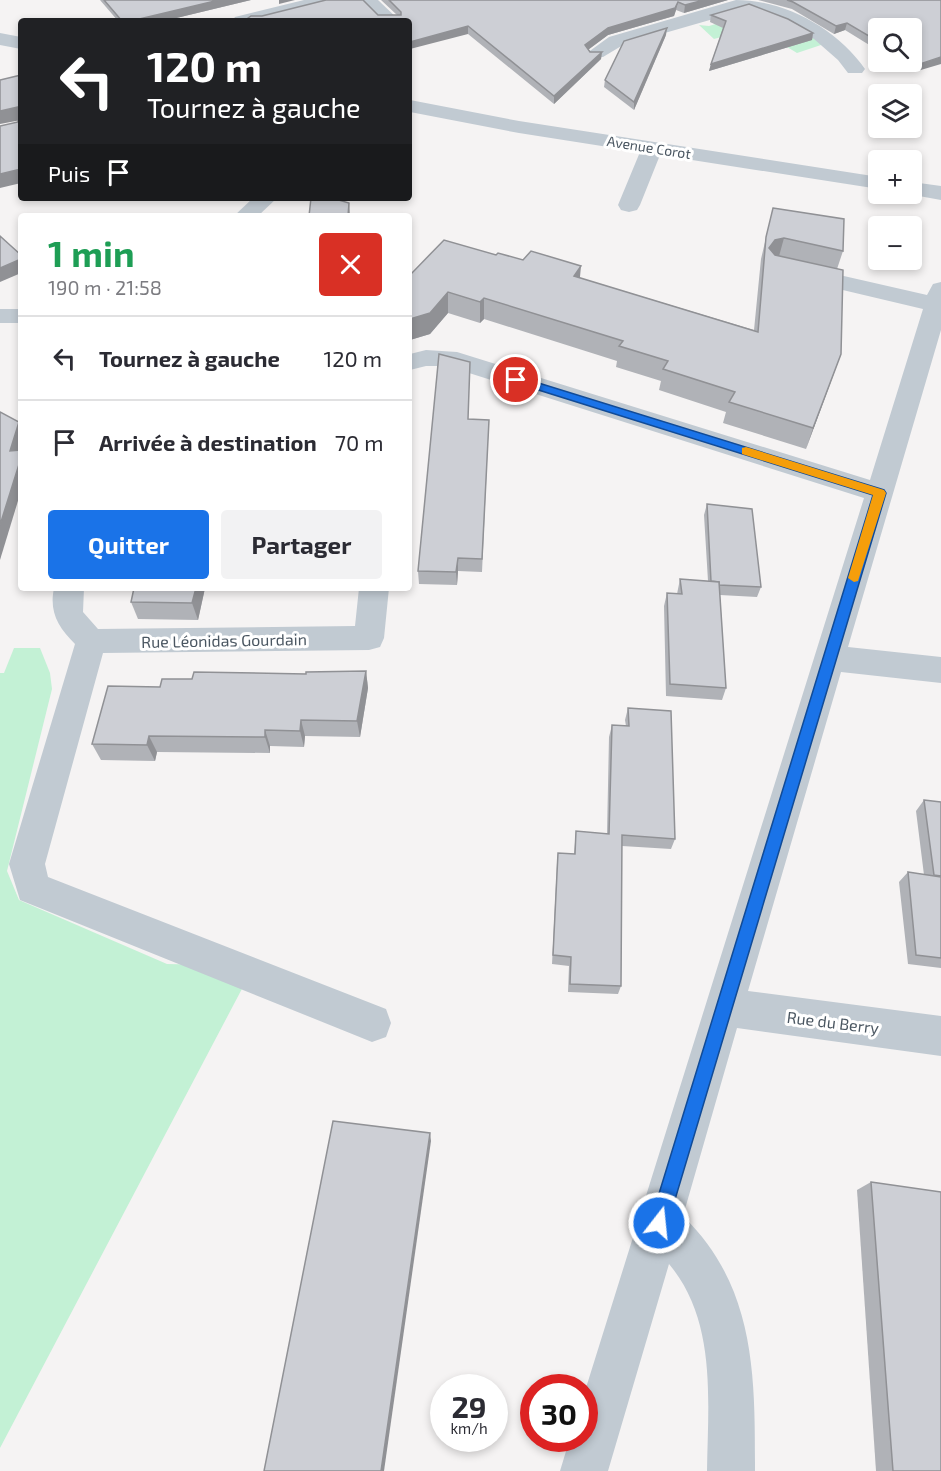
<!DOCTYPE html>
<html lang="fr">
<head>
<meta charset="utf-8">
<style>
  :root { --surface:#fff; --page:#f2f2f3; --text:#2b2b33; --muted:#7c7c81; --line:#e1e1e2; --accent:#1a73e8 }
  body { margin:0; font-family:"Exo 2",sans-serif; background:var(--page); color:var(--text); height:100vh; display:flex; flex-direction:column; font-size:22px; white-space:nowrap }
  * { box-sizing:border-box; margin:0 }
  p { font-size:20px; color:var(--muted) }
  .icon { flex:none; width:33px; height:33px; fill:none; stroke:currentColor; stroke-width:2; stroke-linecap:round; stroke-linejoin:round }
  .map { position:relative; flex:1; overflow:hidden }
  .drawer { position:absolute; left:18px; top:213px; width:394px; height:378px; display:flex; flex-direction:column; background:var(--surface); border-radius:6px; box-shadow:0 3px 9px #0003 }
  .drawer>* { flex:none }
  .hud { position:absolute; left:18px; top:18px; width:394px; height:183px; border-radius:6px; box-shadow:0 3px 9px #0003; background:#202124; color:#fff; overflow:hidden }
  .fabs { position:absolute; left:868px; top:18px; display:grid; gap:12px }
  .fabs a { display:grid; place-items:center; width:54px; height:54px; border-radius:6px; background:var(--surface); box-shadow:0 3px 9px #0003; font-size:30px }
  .speed { position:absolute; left:430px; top:1374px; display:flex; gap:12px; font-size:30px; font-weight:700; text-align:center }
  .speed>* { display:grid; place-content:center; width:78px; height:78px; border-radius:50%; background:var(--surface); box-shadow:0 3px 9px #0003; line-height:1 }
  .speed small { font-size:15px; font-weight:400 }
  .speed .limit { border:9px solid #d22; background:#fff; color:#111 }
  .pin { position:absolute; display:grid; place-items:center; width:51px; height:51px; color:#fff; margin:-26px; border:3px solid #fff; border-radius:50%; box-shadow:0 2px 6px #0007 }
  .me { position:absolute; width:66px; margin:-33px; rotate:16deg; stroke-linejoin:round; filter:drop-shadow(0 0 4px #0008) }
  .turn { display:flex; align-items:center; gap:21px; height:126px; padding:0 30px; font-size:27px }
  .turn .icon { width:78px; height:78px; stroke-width:2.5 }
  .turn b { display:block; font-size:42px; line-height:51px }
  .then { display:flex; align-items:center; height:57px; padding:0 30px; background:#0003; gap:12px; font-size:22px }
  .round { display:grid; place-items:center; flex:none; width:63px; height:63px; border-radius:6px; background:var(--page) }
  .headline { display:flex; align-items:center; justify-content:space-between; height:102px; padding:0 30px }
  h1 { font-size:36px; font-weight:700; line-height:45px; color:#1e9e55 }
  .primary-button { display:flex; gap:12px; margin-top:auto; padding:12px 30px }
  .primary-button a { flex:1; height:69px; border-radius:6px; background:var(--accent); color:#fff; font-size:24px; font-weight:700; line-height:69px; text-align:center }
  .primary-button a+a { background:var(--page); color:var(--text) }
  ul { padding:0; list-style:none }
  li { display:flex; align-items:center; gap:18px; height:84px; padding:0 30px; border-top:2px solid var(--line) }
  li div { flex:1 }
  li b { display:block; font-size:22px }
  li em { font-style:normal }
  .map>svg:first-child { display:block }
  .green { fill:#c3f1d5 }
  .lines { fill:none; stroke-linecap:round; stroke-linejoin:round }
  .minor { fill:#c1cad2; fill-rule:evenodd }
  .wall { fill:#b0b2b7 }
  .shaded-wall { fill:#909195 }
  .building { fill:#cdcfd5; stroke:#909195; stroke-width:1.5 }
  .route { fill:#1a73e8; stroke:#114b97; stroke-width:1.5 }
  .slow { fill:#f59e0b }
  .labels { text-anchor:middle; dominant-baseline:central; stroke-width:6; stroke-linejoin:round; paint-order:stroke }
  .far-street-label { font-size:14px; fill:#4a5661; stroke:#fff }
  .street-label { font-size:16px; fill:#4a5661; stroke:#fff }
</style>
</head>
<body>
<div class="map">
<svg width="941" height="1471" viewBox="0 0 941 1471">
  <rect width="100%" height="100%" fill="#f5f3f3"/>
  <!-- green -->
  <g class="green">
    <path d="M736 18 787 23 824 44 797 53 759 30 743 31 714 39 699 25 709 26Z"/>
    <path d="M14 648H40L50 673 52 689 7 871 19 900 167 964 254 966 0 1448V673H4Z"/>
  </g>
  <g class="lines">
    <!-- minor -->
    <g class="minor">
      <path d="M304 0H334L331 4 263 21H232L235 17Z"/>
      <path d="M358 0H378L400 21H380Z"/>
      <path d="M736 0C785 0 837 29 865 69L862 73H848L838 60 814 39 787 24 748 9 623 45 603 57H589L587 53 609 37Z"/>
      <path d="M0 33 21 37V49L0 45Z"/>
      <path d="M410 100 519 121 879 177V189L660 155 640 205 637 210 629 212 621 210 618 205 640 152 519 133 410 112Z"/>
      <path d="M912 182 941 186V200L908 194H912Z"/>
      <path d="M253 198H277L258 216H234Z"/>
      <path d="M800 266 927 295 933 284 941 282V330L848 647 941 657V683L841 672 748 991 941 1016V1056L737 1028 683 1216C756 1287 755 1376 755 1471H707C708 1401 717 1321 669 1264L608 1471H560L570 1438H585V1391L864 498 447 366H426L410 370V354L426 350 457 352 870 480 923 309 792 278 788 273 792 268Z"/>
      <rect x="0" y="309" width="21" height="14"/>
      <path d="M54 588H84L83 612 98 629 355 626 359 588H389L384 638 380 647 369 650 103 653 45 864 48 877 386 1009 391 1023 386 1037 372 1042 20 900 9 864 75 644C58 627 49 612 54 588Z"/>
    </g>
  </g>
  <!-- wall -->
  <g class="wall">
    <path d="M100 0H251L164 21H118Z"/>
    <path d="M381 0H728L684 13 676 10 674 16 608 35 588 50 590 52H602L601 59 554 104 468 34 262 16 397 15Z"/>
    <path d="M758 0H941L914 72 896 62H912L879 28V51L845 30 834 34 792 9Z"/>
    <path d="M711 15 813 33 812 40 709 71 711 64 723 28 710 22Z"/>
    <path d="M666 35 634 110 604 87 605 80Z"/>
    <path d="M773 208 843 251 837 269 841 354 806 449 723 423 726 412 659 390 661 381 616 367 617 361 484 319 480 323 448 313 430 334 410 340V275L496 255 580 278 754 330 761 259Z"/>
    <path d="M470 362 468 419 489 420 482 572 458 571 457 585 419 584 418 571Z"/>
    <path d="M707 504 761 587 757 597 720 595 726 688 722 700 666 696 664 606 667 593 677 594 680 579 708 581 704 515Z"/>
    <path d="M134 588H205L198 620 138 619 131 602Z"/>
    <path d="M366 671 368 688 360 737 305 736 304 747 270 746V753L157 752 155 761 101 760 92 744 160 687 192 679Z"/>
    <path d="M628 708 675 839 671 849 622 846 621 986 618 994 568 992 569 966 552 964 557 863 558 853 574 854 576 831 607 834 609 737 612 725 626 726 625 720Z"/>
    <path d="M924 800 941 802V968L908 964 899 882 908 872 924 875 916 811Z"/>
    <path d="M871 1182 941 1471H876L857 1190Z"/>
  </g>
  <!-- shaded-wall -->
  <g class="shaded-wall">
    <path d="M219 0H251L164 21H131Z"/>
    <path d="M279 0H295L279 4Z"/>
    <path d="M704 0H728L684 13 685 5Z"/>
    <path d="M678 2 676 10 674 16 608 35 585 52V45L608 28Z"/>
    <path d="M847 23 845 30 834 34 836 26Z"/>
    <path d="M468 26V34L410 49V42Z"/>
    <path d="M667 28 666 35 634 110V102Z"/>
    <path d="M813 33 812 40 709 71 711 64Z"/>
    <path d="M602 52 601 59 554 104V96Z"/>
    <path d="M941 57V64L914 72 917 65Z"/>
    <path d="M18 107 21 120 0 124V111Z"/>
    <path d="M21 169V183L0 188V174Z"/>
    <path d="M349 203 350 216H348Z"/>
    <path d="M784 238 778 260 769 248 775 240Z"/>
    <path d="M21 259V273L0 282V268Z"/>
    <path d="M581 266 579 288 574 276Z"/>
    <path d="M448 292V313L430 334 410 340V319Z"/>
    <path d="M484 298V319L480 323V302Z"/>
    <path d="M841 354 833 376 806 449 813 428Z"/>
    <path d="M19 422 21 427V448L17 464 10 451Z"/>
    <path d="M21 458V491L0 560V525Z"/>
    <path d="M458 558V571L457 585 456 572Z"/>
    <path d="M196 588H205L198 620 192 603Z"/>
    <path d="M366 671 368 688 360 737 357 721Z"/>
    <path d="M301 720 305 736 304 747 300 731Z"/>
    <path d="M265 730 270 746V753L265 737Z"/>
    <path d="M149 736 157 752 155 761 147 745Z"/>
    <path d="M430 1133 431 1141 384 1471H381Z"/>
  </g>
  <!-- building -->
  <g class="building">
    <path d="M104 0H219L131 21H122Z"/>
    <path d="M326 0H363L378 15H401V12L389 0H704L685 5 678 2 675 8 608 28 585 45 590 52H602L554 96 468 26 410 42V21H244L251 16H262Z"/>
    <path d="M787 0H941V57L917 65 911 62H912V28H879V42L847 23 836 26 793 2Z"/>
    <path d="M749 4 788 19 813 33 711 64 726 21 711 15Z"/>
    <path d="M667 28 634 102 605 80 624 41Z"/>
    <path d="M21 75V169L0 174V126L18 122V107L0 111V80Z"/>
    <path d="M311 198H332L349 203 348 216H309Z"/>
    <path d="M773 208 844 219 843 251 784 238 775 240 769 248 775 255 843 270 841 354 813 428 729 402 735 392 663 369 668 361 619 346 623 341 484 298 480 302 448 292 430 313 410 319V275L444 240 496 255 498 253 523 260 531 251 581 266 574 276 758 332 766 237Z"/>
    <path d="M0 236 21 255V259L0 268Z"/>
    <path d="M439 354 470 362 468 419 489 420 482 559 458 558 456 572 418 571Z"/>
    <path d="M0 412 19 422 10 451 21 450V458L0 525Z"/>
    <path d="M707 504 752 509 761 587 719 585V582L711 581Z"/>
    <path d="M680 579 719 582 726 688 670 684 667 593 682 594Z"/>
    <path d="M134 588H196L192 603 131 602Z"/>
    <path d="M366 671 357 721 301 720 300 731 265 730V737L149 736 147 745 92 744 108 686 160 687 162 679H192L194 672 306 674V672Z"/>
    <path d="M628 708 671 711 675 839 622 835 621 986 570 984 571 957 553 955 558 853 575 854 576 831 609 834 612 725 629 726Z"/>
    <path d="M924 800 941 802V876L934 875Z"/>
    <path d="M908 872 941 877V958L916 955Z"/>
    <path d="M333 1121 430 1133 381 1471H264Z"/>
    <path d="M871 1182 941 1192V1471H893Z"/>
  </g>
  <!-- route -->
  <path class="route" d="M516 376 884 490 886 493 668 1223 665 1229 659 1232 653 1229 650 1223 873 495 513 382 511 380Z"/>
  <!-- slow -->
  <path class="slow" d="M746 447 884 490 886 493 858 581 854 582 848 578 873 495 742 454V448Z"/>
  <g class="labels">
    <!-- far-street labels -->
    <g class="far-street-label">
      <text transform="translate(649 147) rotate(9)">Avenue Corot</text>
    </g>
    <!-- street labels -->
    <g class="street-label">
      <text transform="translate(224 640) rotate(-1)">Rue Léonidas Gourdain</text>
      <text transform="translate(833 1022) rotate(7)">Rue du Berry</text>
    </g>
  </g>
</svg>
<div class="fabs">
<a><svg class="icon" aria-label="search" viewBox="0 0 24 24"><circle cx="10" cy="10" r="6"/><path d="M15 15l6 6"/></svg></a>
<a><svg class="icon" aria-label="layers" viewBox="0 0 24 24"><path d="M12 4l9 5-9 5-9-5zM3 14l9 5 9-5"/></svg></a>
<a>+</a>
<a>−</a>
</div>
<div class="speed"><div>29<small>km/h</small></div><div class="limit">30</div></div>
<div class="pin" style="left:516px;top:380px;background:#d93025"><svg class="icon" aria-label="arrive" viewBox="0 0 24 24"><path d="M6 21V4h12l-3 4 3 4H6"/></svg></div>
<svg class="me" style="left:659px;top:1223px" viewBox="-20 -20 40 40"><circle r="17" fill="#1a73e8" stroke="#fff" stroke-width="3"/><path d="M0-11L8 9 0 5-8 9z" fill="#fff"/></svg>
<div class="hud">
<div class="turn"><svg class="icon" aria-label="left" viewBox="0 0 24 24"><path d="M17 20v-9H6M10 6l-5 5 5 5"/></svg><div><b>120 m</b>Tournez à gauche</div></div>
<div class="then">Puis<svg class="icon" aria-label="arrive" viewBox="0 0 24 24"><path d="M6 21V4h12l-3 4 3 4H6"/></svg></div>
</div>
<section class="drawer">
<div class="headline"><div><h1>1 min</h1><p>190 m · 21:58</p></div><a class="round" style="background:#d93025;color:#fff"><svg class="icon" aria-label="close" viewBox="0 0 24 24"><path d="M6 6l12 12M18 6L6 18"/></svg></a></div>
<ul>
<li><svg class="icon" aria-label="left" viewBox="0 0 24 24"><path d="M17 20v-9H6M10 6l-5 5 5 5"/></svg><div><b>Tournez à gauche</b></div><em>120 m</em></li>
<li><svg class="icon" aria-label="arrive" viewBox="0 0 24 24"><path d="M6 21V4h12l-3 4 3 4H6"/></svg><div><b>Arrivée à destination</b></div><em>70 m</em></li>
</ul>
<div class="primary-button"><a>Quitter</a><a>Partager</a></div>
</section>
</div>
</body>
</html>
